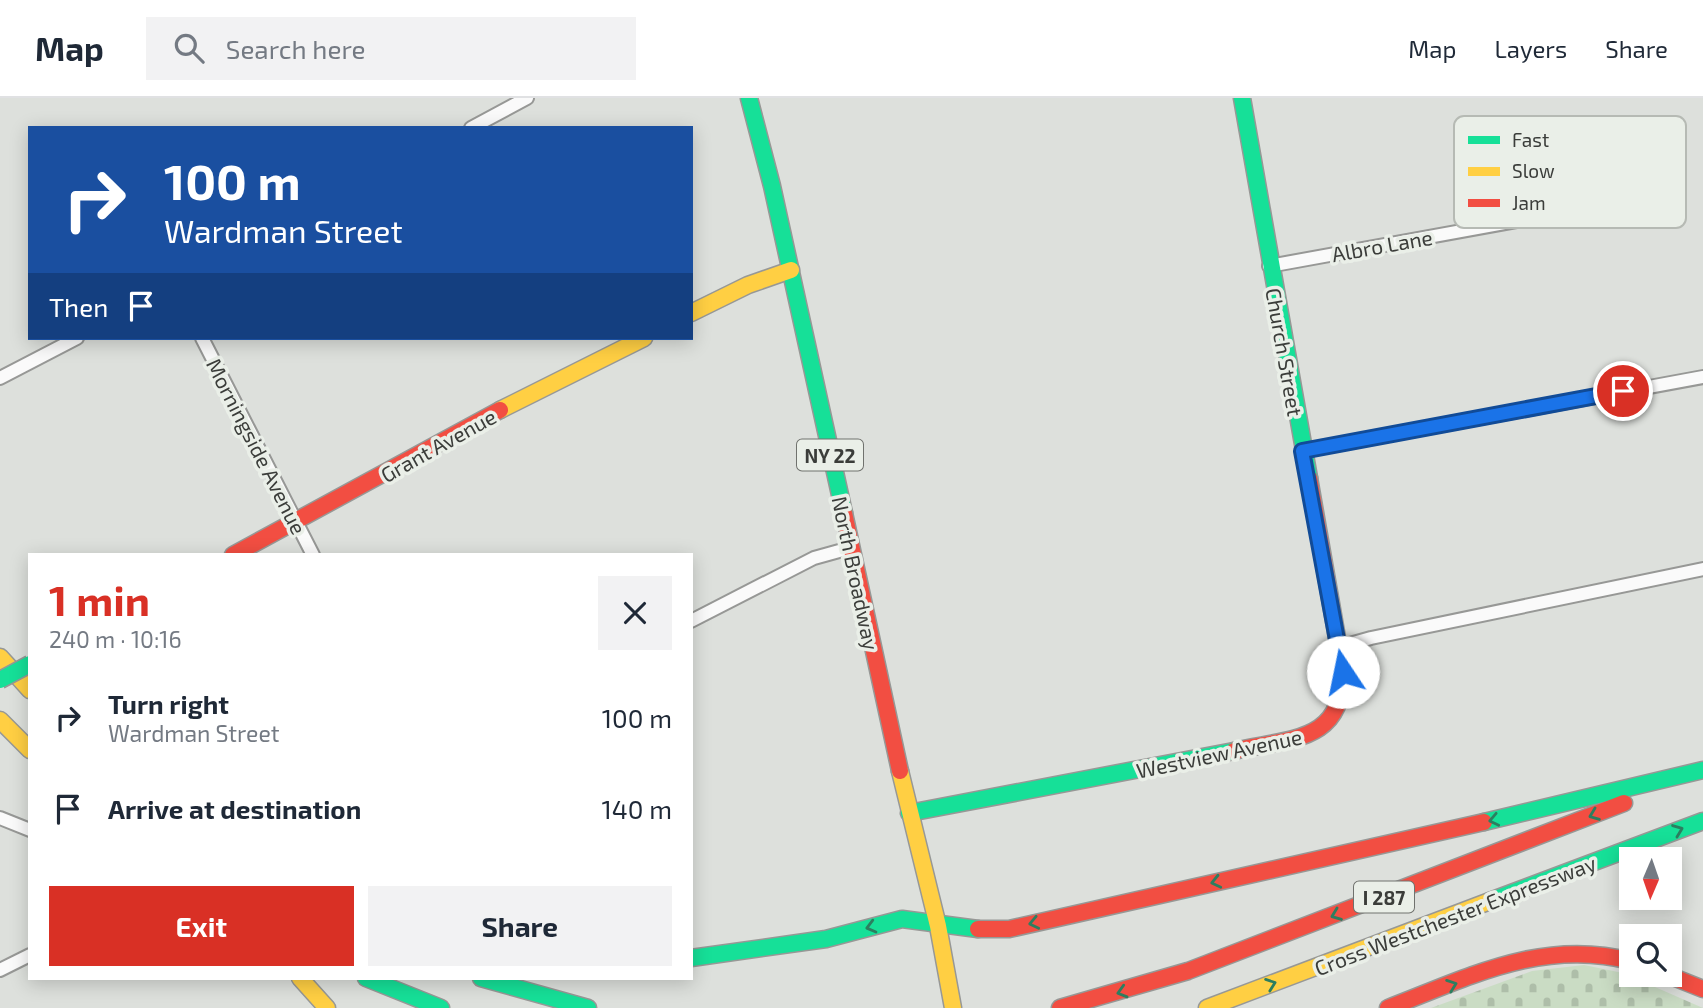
<!DOCTYPE html>
<html lang="en">
<head>
<meta charset="utf-8">
<style>
  :root { --surface:#fff; --page:#f2f2f3; --text:#1f2937; --muted:#747a83; --line:#e0e1e3; --accent:#d93025 }
  body { margin:0; font-family:"Exo 2",sans-serif; background:var(--page); color:var(--text); height:100vh; display:flex; flex-direction:column; font-size:26px; white-space:nowrap }
  * { box-sizing:border-box; margin:0 }
  p { font-size:23px; color:var(--muted) }
  .icon { flex:none; width:38px; height:38px; fill:none; stroke:currentColor; stroke-width:2; stroke-linecap:round; stroke-linejoin:round }
  .map { position:relative; flex:1; overflow:hidden }
  .panel { position:absolute; left:28px; top:455px; width:665px; height:427px; display:flex; flex-direction:column; background:var(--surface); border-radius:0px; box-shadow:0 4px 18px #0003 }
  .panel>* { flex:none }
  .hud { position:absolute; left:28px; top:28px; width:665px; height:214px; border-radius:0px; box-shadow:0 4px 18px #0003; background:#1a4fa0; color:#fff; overflow:hidden }
  .needle { width:46px; rotate:182deg }
  .controls { position:absolute; left:1619px; top:749px; display:grid; gap:14px }
  .controls a { display:grid; place-items:center; width:63px; height:63px; border-radius:0px; background:var(--surface); box-shadow:0 4px 18px #0003; font-size:35px }
  .pin { position:absolute; display:grid; place-items:center; width:60px; height:60px; color:#fff; margin:-30px; border:4px solid #fff; border-radius:50%; box-shadow:0 2px 7px #0007 }
  .me { position:absolute; width:77px; margin:-38px; rotate:349deg; stroke-linejoin:round; filter:drop-shadow(0 0 5px #0008) }
  .turn { display:flex; align-items:center; gap:24px; height:147px; padding:0 21px; font-size:32px }
  .turn .icon { width:91px; height:91px; stroke-width:2.5 }
  .turn b { display:block; font-size:49px; line-height:60px }
  .then { display:flex; align-items:center; height:66px; padding:0 21px; background:#0003; gap:14px; font-size:26px }
  .round { display:grid; place-items:center; flex:none; width:74px; height:74px; border-radius:0px; background:var(--page) }
  .head { display:flex; align-items:center; justify-content:space-between; height:119px; padding:0 21px }
  h1 { font-size:42px; font-weight:700; line-height:52px; color:var(--accent) }
  .cta { display:flex; gap:14px; margin-top:auto; padding:14px 21px }
  .cta a { flex:1; height:80px; border-radius:0px; background:var(--accent); color:#fff; font-size:28px; font-weight:700; line-height:80px; text-align:center }
  .cta a+a { background:var(--page); color:var(--text) }
  ul { padding:0; list-style:none }
  li { display:flex; align-items:center; gap:21px; height:91px; padding:0 21px }
  li div { flex:1 }
  li b { display:block; font-size:26px }
  li em { font-style:normal }
  header { display:flex; align-items:center; gap:42px; box-sizing:border-box; height:98px; padding:0 35px; background:var(--surface); border-bottom:2px solid var(--line) }
  header strong { font-size:33px }
  nav { display:flex; gap:38px; margin-inline-start:auto; font-size:24px }
  .search { width:490px; height:63px; background:var(--page); display:flex; align-items:center; gap:18px; box-sizing:border-box; padding:0 24px; border-radius:0px; color:var(--muted); font-size:26px }
  .map>svg:first-child { display:block }
  .cemetery { fill:url(#cemetery-stones) }
  .lines { fill:none; stroke-linecap:round; stroke-linejoin:round }
  .street-casing { stroke:#979896; stroke-width:16 }
  .fast-casing { stroke:#979896; stroke-width:19 }
  .slow-casing { stroke:#979896; stroke-width:19 }
  .jam-casing { stroke:#979896; stroke-width:19 }
  .street { stroke:#fafafa; stroke-width:12 }
  .fast { stroke:#16e098; stroke-width:16 }
  .slow { stroke:#ffcf43; stroke-width:16 }
  .jam { stroke:#f24e42; stroke-width:16 }
  .fast-bridge-casing { stroke:#979896; stroke-width:19; stroke-linecap:butt }
  .fast-bridge { stroke:#16e098; stroke-width:16 }
  .oneway { stroke:#2c7e60 }
  .route-casing { stroke:#114b97; stroke-width:18 }
  .route { stroke:#1a73e8; stroke-width:12 }
  .labels { text-anchor:middle; dominant-baseline:central; stroke-width:7; stroke-linejoin:round; paint-order:stroke }
  .shield { fill:#eaefe8; stroke:#70726e; stroke-width:2 }
  .shield-label { font-size:19px; font-weight:bold; fill:#3b3d3a }
  .street-label { font-size:21px; fill:#3b3d3a; stroke:#eaefe8 }
  .key { fill:#eaefe8; stroke:#b6bab4; stroke-width:2 }
  .key-label { font-size:19px; fill:#3b3d3a }
</style>
</head>
<body>
<header>
<strong>Map</strong>
<div class="search"><svg class="icon" aria-label="search" viewBox="0 0 24 24"><circle cx="10" cy="10" r="6"/><path d="M15 15l6 6"/></svg>Search here</div>
<nav><a>Map</a><a>Layers</a><a>Share</a></nav>
</header>
<div class="map">
<svg width="1703" height="910" viewBox="0 0 1703 910">
  <defs>
    <pattern id="cemetery-stones" width="16" height="16" patternUnits="userSpaceOnUse" patternTransform="scale(1.75)"><rect width="16" height="16" fill="#cadcc4"/><path d="M2 7V4a2 2 0 0 1 4 0v3zM10 15v-3a2 2 0 0 1 4 0v3z" fill="#aebea9"/></pattern>
  </defs>
  <rect width="100%" height="100%" fill="#dde0dc"/>
  <!-- cemetery -->
  <path class="cemetery" d="M1584 867 1623 875 1703 910H1431L1532 873Z"/>
  <g class="lines">
    <defs>
      <g id="street">
        <path d="M471 30 527 0"/>
        <path d="M1269 168 1577 112"/>
        <path d="M202 240 313 457"/>
        <path d="M0 280 77 240"/>
        <path d="M1302 353 1703 279"/>
        <path d="M691 523 814 460 850 450"/>
        <path d="M1339 549 1371 540 1703 471"/>
        <path d="M0 720 30 732"/>
        <path d="M0 872 30 857"/>
      </g>
      <g id="fast">
        <path d="M749 0 772 88 844 415"/>
        <path d="M1242 0 1309 380"/>
        <path d="M909 715 1234 653"/>
        <path d="M1484 724 1703 672"/>
        <path d="M1490 803 1703 723"/>
        <path d="M691 860 826 841 902 821 978 831"/>
        <path d="M366 880 441 910"/>
        <path d="M481 880 588 910"/>
      </g>
      <g id="slow">
        <path d="M691 215 748 187 791 172"/>
        <path d="M500 312 644 240"/>
        <path d="M0 559 30 592"/>
        <path d="M0 622 30 652"/>
        <path d="M900 673 938 828 953 910"/>
        <path d="M300 880 327 910"/>
        <path d="M1207 910 1490 803"/>
      </g>
      <g id="jam">
        <path d="M844 415 900 673"/>
        <path d="M233 457 500 312"/>
        <path d="M1234 653C1290 640 1343 645 1343 574L1309 380"/>
        <path d="M978 831H1009L1484 724"/>
        <path d="M1668 877 1703 891"/>
        <path d="M1060 910 1188 873 1624 705"/>
        <path d="M1388 910C1469 879 1543 840 1631 863"/>
      </g>
    </defs>
    <!-- street casing -->
    <use href="#street" class="street-casing"/>
    <!-- fast casing -->
    <use href="#fast" class="fast-casing"/>
    <!-- slow casing -->
    <use href="#slow" class="slow-casing"/>
    <!-- jam casing -->
    <use href="#jam" class="jam-casing"/>
    <!-- street -->
    <use href="#street" class="street"/>
    <!-- fast -->
    <use href="#fast" class="fast"/>
    <!-- slow -->
    <use href="#slow" class="slow"/>
    <!-- jam -->
    <use href="#jam" class="jam"/>
    <defs>
      <path id="fast-bridge" d="M0 582 30 566"/>
    </defs>
    <!-- fast-bridge casing -->
    <use href="#fast-bridge" class="fast-bridge-casing"/>
    <!-- fast-bridge -->
    <use href="#fast-bridge" class="fast-bridge"/>
  </g>
  <!-- one-way arrows -->
  <defs><path id="oneway-chevron" d="M-2-3.5L2.5 0L-2 3.5" fill="none" stroke-width="1.6" stroke-linecap="round" stroke-linejoin="round" transform="scale(1.75)"/></defs>
  <g class="oneway">
    <use href="#oneway-chevron" transform="translate(1594 717) rotate(159)"/>
    <use href="#oneway-chevron" transform="translate(1494 722) rotate(168)"/>
    <use href="#oneway-chevron" transform="translate(1678 732) rotate(-21)"/>
    <use href="#oneway-chevron" transform="translate(1216 784) rotate(167)"/>
    <use href="#oneway-chevron" transform="translate(1336 817) rotate(159)"/>
    <use href="#oneway-chevron" transform="translate(1034 825) rotate(168)"/>
    <use href="#oneway-chevron" transform="translate(871 829) rotate(165)"/>
    <use href="#oneway-chevron" transform="translate(1271 886) rotate(-20)"/>
    <use href="#oneway-chevron" transform="translate(1452 887) rotate(-20)"/>
    <use href="#oneway-chevron" transform="translate(1122 894) rotate(164)"/>
  </g>
  <g class="lines">
    <defs>
      <path id="route" d="M1343 574 1302 353 1623 293"/>
    </defs>
    <!-- route casing -->
    <use href="#route" class="route-casing"/>
    <!-- route -->
    <use href="#route" class="route"/>
  </g>
  <g class="labels">
    <!-- shield labels -->
    <g class="shield">
      <rect x="797" y="341.5" width="66" height="31" rx="5"/>
      <rect x="1354" y="783.5" width="60" height="31" rx="5"/>
    </g>
    <g class="shield-label">
      <text x="830" y="357">NY 22</text>
      <text x="1384" y="799">I 287</text>
    </g>
    <!-- street labels -->
    <g class="street-label">
      <text transform="translate(1382 147) rotate(-10)">Albro Lane</text>
      <text transform="translate(1285 254) rotate(80)">Church Street</text>
      <text transform="translate(438 347) rotate(-29)">Grant Avenue</text>
      <text transform="translate(257 348) rotate(63)">Morningside Avenue</text>
      <text transform="translate(856 475) rotate(78)">North Broadway</text>
      <text transform="translate(1219 655) rotate(-12)">Westview Avenue</text>
      <text transform="translate(1455 817) rotate(-21)">Cross Westchester Expressway</text>
    </g>
  </g>
  <!-- legend -->
  <rect x="1454" y="18" width="232" height="112" rx="10" class="key"/>
  <rect x="1468" y="38" width="32" height="8" fill="#16e098"/>
  <rect x="1468" y="69" width="32" height="9" fill="#ffcf43"/>
  <rect x="1468" y="101" width="32" height="8" fill="#f24e42"/>
  <g class="key-label">
    <text x="1512" y="49">Fast</text>
    <text x="1512" y="80">Slow</text>
    <text x="1512" y="112">Jam</text>
  </g>
</svg>
<div class="controls">
<a><svg class="needle" viewBox="-14 -14 28 28"><path d="M0-13l5 13h-10z" fill="#e53935"/><path d="M0 13l5-13h-10z" fill="#747a83"/></svg></a>
<a><svg class="icon" aria-label="search" viewBox="0 0 24 24"><circle cx="10" cy="10" r="6"/><path d="M15 15l6 6"/></svg></a>
</div>
<div class="pin" style="left:1623px;top:293px;background:#d93025"><svg class="icon" aria-label="arrive" viewBox="0 0 24 24"><path d="M6 21V4h12l-3 4 3 4H6"/></svg></div>
<svg class="me" style="left:1343px;top:574px" viewBox="-20 -20 40 40"><circle r="19" fill="#fff"/><path d="M0-13L10 11 0 6-10 11z" fill="#1a73e8"/></svg>
<div class="hud">
<div class="turn"><svg class="icon" aria-label="right" viewBox="0 0 24 24"><path d="M7 20v-9h11M14 6l5 5-5 5"/></svg><div><b>100 m</b>Wardman Street</div></div>
<div class="then">Then<svg class="icon" aria-label="arrive" viewBox="0 0 24 24"><path d="M6 21V4h12l-3 4 3 4H6"/></svg></div>
</div>
<section class="panel">
<div class="head"><div><h1>1 min</h1><p>240 m · 10:16</p></div><a class="round"><svg class="icon" aria-label="close" viewBox="0 0 24 24"><path d="M6 6l12 12M18 6L6 18"/></svg></a></div>
<ul>
<li><svg class="icon" aria-label="right" viewBox="0 0 24 24"><path d="M7 20v-9h11M14 6l5 5-5 5"/></svg><div><b>Turn right</b><p>Wardman Street</p></div><em>100 m</em></li>
<li><svg class="icon" aria-label="arrive" viewBox="0 0 24 24"><path d="M6 21V4h12l-3 4 3 4H6"/></svg><div><b>Arrive at destination</b></div><em>140 m</em></li>
</ul>
<div class="cta"><a>Exit</a><a>Share</a></div>
</section>
</div>
</body>
</html>
